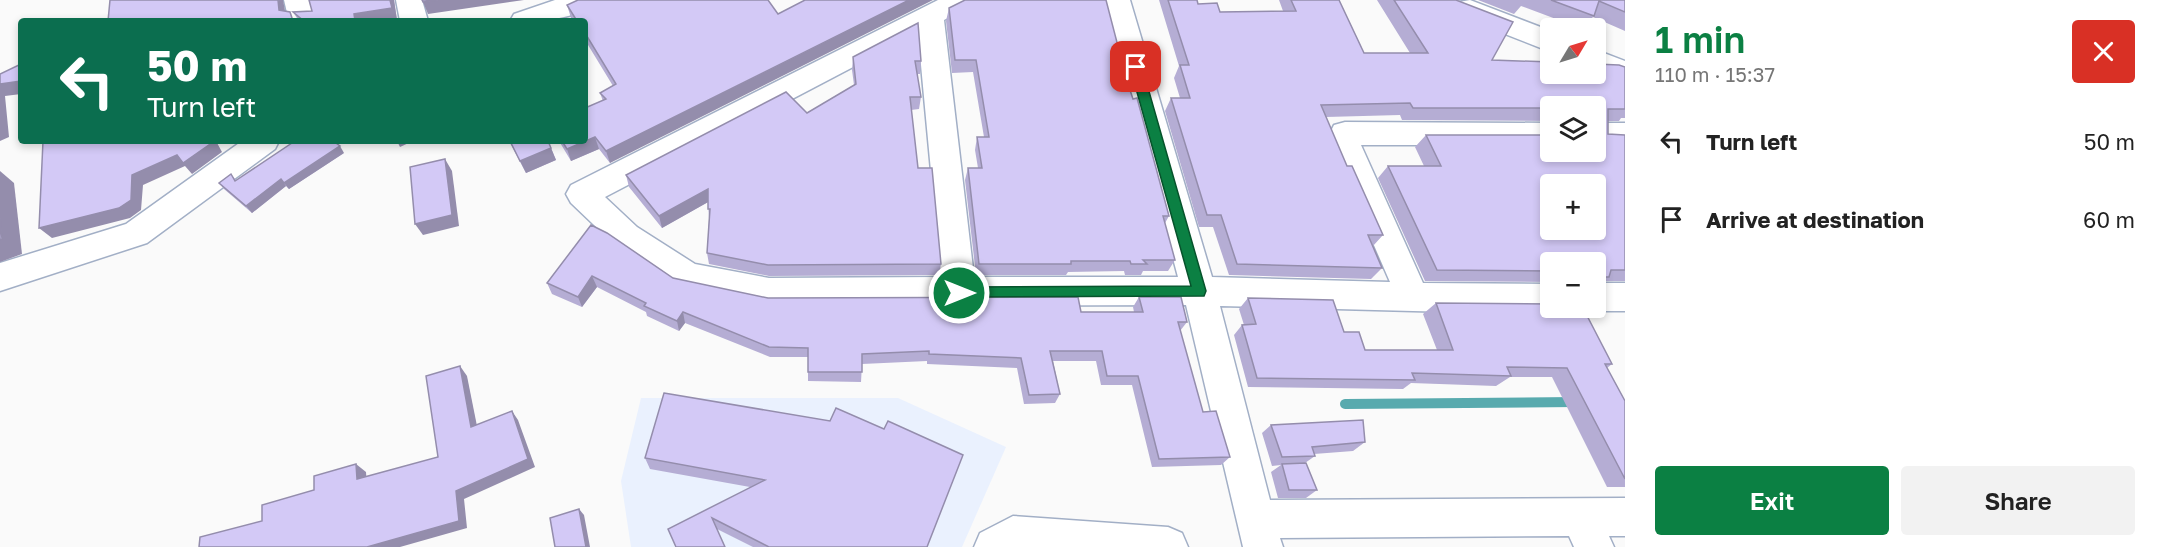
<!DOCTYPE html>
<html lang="en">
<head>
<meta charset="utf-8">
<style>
  :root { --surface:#fff; --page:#f2f2f2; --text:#222; --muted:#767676; --accent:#0b8043 }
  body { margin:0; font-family:"Golos Text",sans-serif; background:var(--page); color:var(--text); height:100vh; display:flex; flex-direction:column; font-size:22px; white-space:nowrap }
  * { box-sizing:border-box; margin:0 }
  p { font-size:20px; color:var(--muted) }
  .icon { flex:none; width:33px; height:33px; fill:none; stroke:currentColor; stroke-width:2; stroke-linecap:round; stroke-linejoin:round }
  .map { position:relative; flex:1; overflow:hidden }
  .drawer { display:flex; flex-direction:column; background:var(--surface); width:540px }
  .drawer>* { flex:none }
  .banner { position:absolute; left:18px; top:18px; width:570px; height:126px; border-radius:6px; box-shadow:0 3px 9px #0003; background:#0b6e4f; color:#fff; overflow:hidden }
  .needle { width:39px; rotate:52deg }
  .tools { position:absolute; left:1540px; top:18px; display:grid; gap:12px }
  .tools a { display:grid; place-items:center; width:66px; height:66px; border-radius:6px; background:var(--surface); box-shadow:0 3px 9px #0003; font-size:30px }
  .pin { position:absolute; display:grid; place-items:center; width:51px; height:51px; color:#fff; margin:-26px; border-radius:12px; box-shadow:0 3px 9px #0006 }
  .me { position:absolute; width:66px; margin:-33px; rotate:90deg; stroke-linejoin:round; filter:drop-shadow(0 0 4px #0008) }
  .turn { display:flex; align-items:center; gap:21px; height:126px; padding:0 30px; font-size:27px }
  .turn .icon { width:78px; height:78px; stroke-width:2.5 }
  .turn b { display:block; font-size:42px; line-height:51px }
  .round { display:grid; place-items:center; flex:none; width:63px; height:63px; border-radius:6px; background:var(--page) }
  .overview { display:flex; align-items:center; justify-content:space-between; height:102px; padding:0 30px }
  h1 { font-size:36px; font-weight:600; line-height:45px; color:var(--accent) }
  .action { display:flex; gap:12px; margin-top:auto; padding:12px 30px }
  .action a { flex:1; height:69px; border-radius:6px; background:var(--accent); color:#fff; font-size:24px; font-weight:600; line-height:69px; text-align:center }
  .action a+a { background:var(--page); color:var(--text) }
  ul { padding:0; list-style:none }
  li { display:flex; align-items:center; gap:18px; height:78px; padding:0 30px }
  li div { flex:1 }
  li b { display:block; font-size:22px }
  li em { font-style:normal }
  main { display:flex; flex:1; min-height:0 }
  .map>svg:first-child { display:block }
  .built { fill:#eaf1fe }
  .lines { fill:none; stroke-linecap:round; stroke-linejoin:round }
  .stream { stroke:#58aaae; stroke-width:10 }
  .minor-casing { stroke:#a2afc6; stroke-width:3 }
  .minor { fill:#fff; fill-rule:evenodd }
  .wall { fill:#b5add4 }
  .shaded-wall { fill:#948dac }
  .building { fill:#d3c9f6; stroke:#948dac; stroke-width:1.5; fill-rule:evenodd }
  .route { fill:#0b8043; stroke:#07532c; stroke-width:1.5 }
</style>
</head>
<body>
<main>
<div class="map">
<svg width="1625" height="547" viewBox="0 0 1625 547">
  <rect width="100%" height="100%" fill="#fafafa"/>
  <!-- built -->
  <path class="built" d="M641 398H898L1006 447 962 547H631L621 481Z"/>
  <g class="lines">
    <!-- stream -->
    <path class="stream" d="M1345 404 1576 402"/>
    <defs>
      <g id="minor">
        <path d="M284 0H310L317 21H289Z"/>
        <path d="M396 0H422L428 21H400Z"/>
        <path d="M555 0H596C583 21 533 21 510 21L514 14Z"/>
        <path d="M938 0H973L969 7 944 20 974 277H1178L1104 0H1130L1212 277 1390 282 1330 144V133L1334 125 1345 122 1551 123V145H1361L1423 283 1551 284V308H1563L1551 312H1451L1220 306 1270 500 1625 498V536H1609L1614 547H1574L1569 536 1280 538 1283 547H1243L1186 305 769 306 676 287 615 245 571 203 566 194 571 185ZM918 33 941 277 769 278 695 264 637 227 605 197Z"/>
        <path d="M1470 0 1551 31V52L1459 16 1456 9 1459 2Z"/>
        <path d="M1596 50 1625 61V82L1596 71Z"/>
        <rect x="1596" y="123" width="29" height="22"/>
        <path d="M242 141H279L275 149 147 243 0 291V263L126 224Z"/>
        <path d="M1596 283H1625V311H1596L1585 308H1596Z"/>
        <path d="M1013 516 1168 527 1182 533 1188 547H974L980 533Z"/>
      </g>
    </defs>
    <!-- minor casing -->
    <use href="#minor" class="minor-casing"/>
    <!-- minor -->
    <use href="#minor" class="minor"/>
  </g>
  <!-- wall -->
  <g class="wall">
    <path d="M309 0H394L397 20 388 21H299L293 12 312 11Z"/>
    <path d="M768 0 610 163 599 149 571 161 559 141H585L603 101 600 93 613 86 585 40V21H573L571 18 567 5Z"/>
    <path d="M1159 0H1197L1198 4 1220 12 1283 11 1279 0H1339L1364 53H1410L1377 0H1456L1492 60 1625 67V118H1621L1619 121H1608V134L1625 135V281H1604L1596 286V262H1551V282L1425 281 1378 178 1388 166H1424L1415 147 1426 135 1551 152 1596 106H1551V121L1402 120 1400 115 1326 117 1347 166 1383 235 1373 246 1382 268 1371 279 1229 275 1213 227H1199L1165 111 1171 98H1180L1174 78 1179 66Z"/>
    <path d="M1478 0H1625V31L1593 17 1582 28H1580L1521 6 1514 14Z"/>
    <path d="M949 8 1127 81 1169 216 1165 223 1175 260 1168 271H1143L1141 275H1125L1124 271 1068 272 1066 275H976L965 180 968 168H978L975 150 977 137H984L973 72 952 73 946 21Z"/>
    <path d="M853 57 921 61 920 74H917L921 97 919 109 911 110 918 168 941 264 939 275 769 276 709 264 707 253 709 219 708 202 662 228 629 187 626 175 807 113 854 85 852 70Z"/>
    <path d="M509 141H548L556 160 526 173Z"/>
    <path d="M344 153 289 189 286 186 252 213 224 189 219 183 231 174 236 180Z"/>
    <path d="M591 225 673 278 768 298 1081 312H1134L1133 307 1139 297 1187 322 1180 331 1203 412 1230 457 1221 465 1152 467 1132 385H1101L1096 361H1053L1060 394 1055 403 1024 404 1017 368 927 364V361L862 364 861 382 808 381V357H770L685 323 679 331 647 316 646 312 597 287 582 307 552 294 547 283Z"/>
    <path d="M1248 298 1344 332 1365 350H1437L1423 314 1436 303 1612 364 1607 368 1625 401V487H1607L1552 377H1510L1496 386 1411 383 1403 389 1248 387 1234 335 1242 325H1244L1239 309Z"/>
    <path d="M664 393 927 547H753L717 529 676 547 750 487 650 469 645 458Z"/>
    <path d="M1271 425 1365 442 1353 451 1314 454 1315 456 1305 463 1317 490 1306 498H1278L1271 472 1281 465 1272 466 1262 433Z"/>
  </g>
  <!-- shaded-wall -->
  <g class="shaded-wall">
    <path d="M278 0H283L287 21 279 10Z"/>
    <path d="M390 0H394L397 20 388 21H355L354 14Z"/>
    <path d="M438 0H524L428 14 423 2Z"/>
    <path d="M909 0H933L610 163 606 151Z"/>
    <path d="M21 81V94L5 96 9 137 0 141V84Z"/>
    <path d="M595 137 599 149 571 161 567 149Z"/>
    <path d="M213 141H216L222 152 192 174 185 166 143 185 141 210 130 218 52 238 39 228 132 175 177 155Z"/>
    <path d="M397 141H413L400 147Z"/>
    <path d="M340 146 344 153 289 189 284 183Z"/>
    <path d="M551 148 556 160 526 173 520 161Z"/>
    <path d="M445 159 452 171 459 226 423 235 415 224Z"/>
    <path d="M0 171 14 183 22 254 0 262Z"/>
    <path d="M281 179 286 186 252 213 246 206Z"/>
    <path d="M708 189 710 201 662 228 659 216Z"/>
    <path d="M592 276 597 287 582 307 578 297Z"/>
    <path d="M683 312 685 323 679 331 677 321Z"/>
    <path d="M460 366 467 376 479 436 471 427Z"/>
    <path d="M512 411 518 420 535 467 464 499 467 528 400 547H367L456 491Z"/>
    <path d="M356 464 366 472 367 487 357 479Z"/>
    <path d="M579 509 584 515 590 547H586Z"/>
  </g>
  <!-- building -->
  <g class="building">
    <path d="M110 0H278L279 10 290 12 293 21H108Z"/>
    <path d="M309 0H390L392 8 354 14 355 21H304L293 12 312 11Z"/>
    <path d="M422 0H438L423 2Z"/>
    <path d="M578 0H768L778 14 805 0H909L606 151 595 137 567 149 562 141H585V108L606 99 600 93 616 84 585 33V21H577L567 5Z"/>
    <path d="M965 0H1106L1127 81 1133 99 1137 98 1169 216H1163L1175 260H1143L1147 264H1131L1130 261H1071V264H979L968 168H982L977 137H989L976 60H955L949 8Z"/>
    <path d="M1168 0H1197L1198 4 1217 3 1220 12 1296 11 1291 0H1339L1364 53H1428L1394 0H1456L1513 22 1492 60 1551 62V74H1596V64L1619 65 1625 67V109H1608V134L1625 135V270H1611L1609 277H1596V262H1551V271L1437 270 1388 166H1441L1426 135H1551V152H1596V106H1551V108H1413L1410 103 1321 105 1347 166H1352L1383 235H1368L1382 268 1237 264 1221 215H1207L1171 98H1190L1180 65H1189ZM1551 184H1596V230H1551Z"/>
    <path d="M1551 0H1625V12L1599 1 1594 16Z"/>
    <path d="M918 23 921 61H915L921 97H910L918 168H932L941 264 768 265 707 253 710 209H708V189L659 216 626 175 786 92 807 113 856 84 853 57Z"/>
    <path d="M21 64V81L0 84V74Z"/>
    <path d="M43 141H213V142L183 163 177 155 132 175 131 200 119 208 39 228Z"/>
    <path d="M295 141H333L340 146 284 183 281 179 246 206 219 183 231 174 235 181Z"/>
    <path d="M510 141H548L551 148 520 161Z"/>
    <path d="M445 159 452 215 415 224 410 167Z"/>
    <path d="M0 218 2 239 0 240Z"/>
    <path d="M591 225 607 233 673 278 768 298 1078 297 1081 312H1143L1139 297H1181L1187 322H1178L1203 412 1216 411 1230 457 1159 459 1138 376H1107L1102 351H1050L1060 394 1029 395 1021 358 929 354V351L862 354V372H808V348L769 347 683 312 677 321 644 306 646 303 592 276 578 297 547 283Z"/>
    <path d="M1248 298 1333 300 1344 332H1359L1365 350H1453L1436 303 1551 304V308H1583L1612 364H1605L1625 401V479L1567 368 1507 367 1511 376 1412 373 1415 380 1257 378 1242 325 1256 324Z"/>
    <path d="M460 366 471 427 512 411 528 459 456 491 459 521 367 547H199L200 537 262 521V505L314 490V476L356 464 357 479 438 457 426 376Z"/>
    <path d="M664 393 830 421 836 408 884 429 888 421 963 455 927 547H769L712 518 725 547H676L668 529 765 480 645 458Z"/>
    <path d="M1363 420 1365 442 1312 447 1315 456 1282 457 1271 425Z"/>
    <path d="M1306 463 1317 490H1289L1282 464Z"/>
    <path d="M579 509 586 547H555L550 518Z"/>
  </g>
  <!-- route -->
  <path class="route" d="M1136 63 1142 67 1206 291 1204 296 955 297 952 293 955 288 959 287 1191 286 1130 67Z"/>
</svg>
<div class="tools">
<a><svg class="needle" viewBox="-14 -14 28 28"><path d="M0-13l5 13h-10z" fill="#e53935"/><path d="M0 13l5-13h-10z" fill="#767676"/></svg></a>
<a><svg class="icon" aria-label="layers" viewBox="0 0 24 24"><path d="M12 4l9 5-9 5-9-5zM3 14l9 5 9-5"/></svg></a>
<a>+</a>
<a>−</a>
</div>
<div class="pin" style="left:1136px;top:67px;background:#d93025"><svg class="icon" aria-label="arrive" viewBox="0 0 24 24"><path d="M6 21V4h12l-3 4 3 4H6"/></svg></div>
<svg class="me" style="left:959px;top:293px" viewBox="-20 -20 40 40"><circle r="17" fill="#0b8043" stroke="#fff" stroke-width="3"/><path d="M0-11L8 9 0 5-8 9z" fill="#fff"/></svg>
<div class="banner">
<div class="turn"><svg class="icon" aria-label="left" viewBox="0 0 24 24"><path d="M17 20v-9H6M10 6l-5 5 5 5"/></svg><div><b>50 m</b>Turn left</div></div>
</div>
</div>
<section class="drawer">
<div class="overview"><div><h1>1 min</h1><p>110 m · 15:37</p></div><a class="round" style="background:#d93025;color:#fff"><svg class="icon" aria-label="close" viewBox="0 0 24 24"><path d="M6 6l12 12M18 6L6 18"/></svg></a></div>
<ul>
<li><svg class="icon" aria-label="left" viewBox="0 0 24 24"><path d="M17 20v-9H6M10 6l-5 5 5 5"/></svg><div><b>Turn left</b></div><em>50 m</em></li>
<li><svg class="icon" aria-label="arrive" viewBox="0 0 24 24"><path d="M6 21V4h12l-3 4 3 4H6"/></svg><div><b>Arrive at destination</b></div><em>60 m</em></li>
</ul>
<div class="action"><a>Exit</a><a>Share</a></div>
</section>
</main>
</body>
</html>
